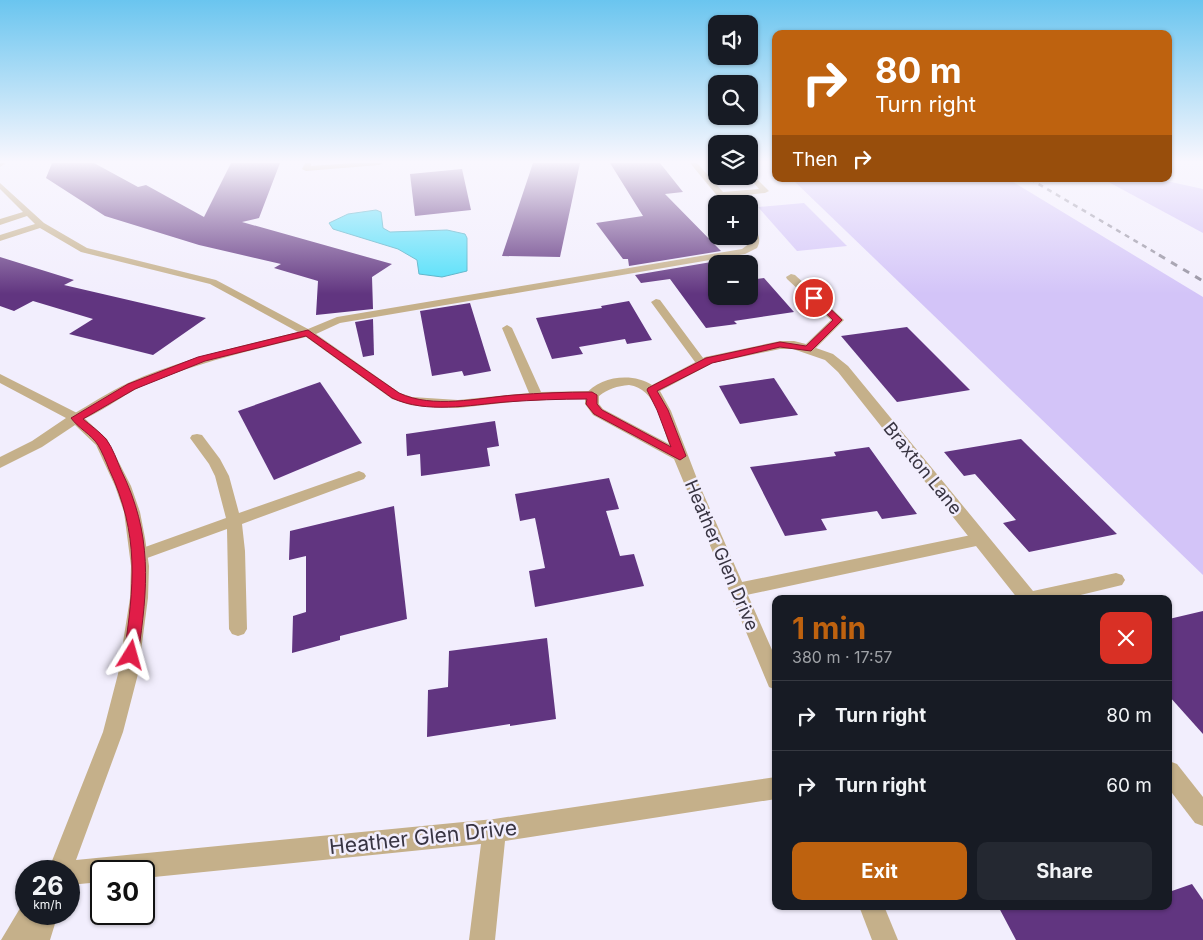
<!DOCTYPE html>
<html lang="en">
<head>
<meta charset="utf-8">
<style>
  :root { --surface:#171b24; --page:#242831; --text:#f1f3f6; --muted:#9ea1a6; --line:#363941; --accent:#be620f }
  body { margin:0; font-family:Inter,sans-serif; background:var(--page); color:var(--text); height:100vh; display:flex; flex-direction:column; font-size:19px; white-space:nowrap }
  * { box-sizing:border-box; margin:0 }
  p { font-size:16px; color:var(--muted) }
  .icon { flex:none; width:28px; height:28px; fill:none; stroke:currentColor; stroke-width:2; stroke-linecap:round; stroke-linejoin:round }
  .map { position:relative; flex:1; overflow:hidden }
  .side { position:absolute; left:772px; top:595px; width:400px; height:315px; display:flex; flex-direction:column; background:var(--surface); border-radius:10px; box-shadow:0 1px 4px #0004 }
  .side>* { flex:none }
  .banner { position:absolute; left:772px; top:30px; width:400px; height:152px; border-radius:10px; box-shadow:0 1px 4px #0004; background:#be620f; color:#fff; overflow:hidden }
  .buttons { position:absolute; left:708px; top:15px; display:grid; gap:10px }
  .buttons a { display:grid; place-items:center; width:50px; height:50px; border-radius:10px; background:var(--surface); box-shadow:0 1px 4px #0004; font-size:25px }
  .speed { position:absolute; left:15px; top:860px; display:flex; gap:10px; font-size:25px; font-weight:700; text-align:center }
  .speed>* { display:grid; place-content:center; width:65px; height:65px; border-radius:50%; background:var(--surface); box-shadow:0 1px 4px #0004; line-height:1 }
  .speed small { font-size:12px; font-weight:400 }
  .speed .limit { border:2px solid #111; border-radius:8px; background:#fff; color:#111 }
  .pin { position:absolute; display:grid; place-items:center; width:42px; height:42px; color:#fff; margin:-21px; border:2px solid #fff; border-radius:50%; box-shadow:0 1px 5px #0007 }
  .me { position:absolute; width:55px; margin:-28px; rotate:8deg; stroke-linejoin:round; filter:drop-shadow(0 0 4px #0008) }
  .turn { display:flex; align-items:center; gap:18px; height:105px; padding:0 20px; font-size:22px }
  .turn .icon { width:65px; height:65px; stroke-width:2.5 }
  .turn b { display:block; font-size:35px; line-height:42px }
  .then { display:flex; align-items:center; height:48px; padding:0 20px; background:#0003; gap:10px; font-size:19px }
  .round { display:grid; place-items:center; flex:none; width:52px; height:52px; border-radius:10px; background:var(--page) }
  .summary { display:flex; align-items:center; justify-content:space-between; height:85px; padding:0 20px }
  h1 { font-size:30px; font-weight:700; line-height:38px; color:var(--accent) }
  .primary-button { display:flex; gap:10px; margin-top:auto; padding:10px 20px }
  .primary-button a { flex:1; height:58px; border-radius:10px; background:var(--accent); color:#fff; font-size:20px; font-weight:700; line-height:58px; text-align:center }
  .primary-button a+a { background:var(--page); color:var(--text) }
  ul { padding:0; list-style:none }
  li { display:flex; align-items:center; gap:15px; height:70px; padding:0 20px; border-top:1px solid var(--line) }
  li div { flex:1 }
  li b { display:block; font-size:19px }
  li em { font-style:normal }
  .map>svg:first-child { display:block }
  .green { fill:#d3c4f8 }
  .water { fill:#4ddff9; stroke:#47acc2 }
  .building { fill:#613580 }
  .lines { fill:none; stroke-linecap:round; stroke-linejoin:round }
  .service { fill:#c5b08a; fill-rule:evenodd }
  .minor { fill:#c5b08a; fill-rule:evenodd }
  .rail-far1 { stroke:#938f9e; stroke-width:2.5; stroke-dasharray:5 5; stroke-linecap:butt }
  .rail { stroke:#938f9e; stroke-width:3; stroke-dasharray:7 7; stroke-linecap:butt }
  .route { fill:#e11d48; stroke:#92132f }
  .labels { text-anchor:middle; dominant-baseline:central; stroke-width:5; stroke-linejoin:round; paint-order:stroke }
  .street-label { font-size:18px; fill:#383442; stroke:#f2eefd }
  .near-street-label { font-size:21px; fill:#383442; stroke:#f2eefd }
</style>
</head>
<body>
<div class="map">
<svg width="1203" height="940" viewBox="0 0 1203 940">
  <rect width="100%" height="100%" fill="#f2eefd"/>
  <!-- green -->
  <g class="green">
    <path d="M792 179H1008L1203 297V575Z"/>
    <path d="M1103 179H1157L1203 189V233Z"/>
    <path d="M804 203 847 246 797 251 758 207Z"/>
  </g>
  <!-- water -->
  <path class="water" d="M376 210 381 212 383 228 390 232 447 230 465 234 467 238V271L442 277 419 274 417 260 398 249 333 229 329 223 348 214Z"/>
  <!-- building -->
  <g class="building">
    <path d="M52 163H94L138 187 146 185 204 217 231 163H280L259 218 242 222 392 264 372 277 373 309 316 315 318 281 274 268 281 264 199 245 105 216 46 178Z"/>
    <path d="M533 163H580L560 257 502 256Z"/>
    <path d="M610 163H660L683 192 665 194 721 251 629 266 628 259H623L596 223 643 216Z"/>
    <path d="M462 169 471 210 415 216 410 174Z"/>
    <path d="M0 257 74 280 64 285 206 318 153 355 69 334 93 319 33 301 14 311 0 306Z"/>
    <path d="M729 259 733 264H716V296H749V280L764 278 794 312 734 321 737 324 706 328 670 279 641 283 635 275Z"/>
    <path d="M629 301 652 340 627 344 625 339 579 347 583 354 552 359 536 318 602 308 601 306Z"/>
    <path d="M470 303 491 371 464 376 462 371 432 376 420 311Z"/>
    <path d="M373 319 374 355 363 357 355 322Z"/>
    <path d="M907 327 970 390 897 402 841 336Z"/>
    <path d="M774 378 798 415 740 424 719 386Z"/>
    <path d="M320 382 362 443 274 480 238 411Z"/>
    <path d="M495 421 499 446 487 448 490 466 421 476 420 454 407 456 406 434Z"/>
    <path d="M1021 439 1117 534 1029 552 1003 523 1016 520 975 474 964 476 944 452Z"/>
    <path d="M869 447 917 514 882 519 877 511 821 519 827 530 785 536 750 467 836 456 834 452Z"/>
    <path d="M609 478 619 509 606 511 620 556 634 554 644 586 535 607 529 571 545 568 535 518 520 521 515 494Z"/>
    <path d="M394 506 407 619 340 636V640L292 653 293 616 306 612V556L289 560 290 531Z"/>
    <path d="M1203 611V734L1169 696V619Z"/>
    <path d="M547 638 556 719 510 726V724L427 737 428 690 448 687 449 651Z"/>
    <path d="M1192 884 1203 900V940H1016L998 906H1169V892Z"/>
  </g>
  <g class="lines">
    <!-- service -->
    <g class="service">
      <path d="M0 163H6L0 167Z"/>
      <path d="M305 163H311V166L353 163H383L379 165 306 171 302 169Z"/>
      <path d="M690 163H697L723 192 759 189 748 176 749 171 769 191 765 193 727 197 731 202 724 204Z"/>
      <path d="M0 183 44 223 87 248 216 280 308 329 337 317 742 249 750 243 749 224 752 225C758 233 762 239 757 248L745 254 340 323 316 334 400 393 412 397 458 400 529 393 502 328 507 325 512 328 541 392 592 391 598 395 596 398 522 401 458 408 425 407 410 405 392 399 306 337C252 350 199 362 147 384 125 393 97 416 76 422L72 421 70 418 72 415C90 404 109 392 128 383 183 358 241 346 298 332L210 284 81 252 40 228 0 241V235L35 224 27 216 0 225V219L23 212 0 189Z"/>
      <path d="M656 299 660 300 706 362 708 364 706 366H698L651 302Z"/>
      <path d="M197 434 202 435 220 459 229 476 239 513 359 471 364 473 366 476 364 479 242 524 245 551 247 629 244 634 238 636 232 634 229 629 227 529 139 561 134 559 131 555 134 551 226 518 215 476 209 464 190 438 192 435Z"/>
      <path d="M981 533 986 535 989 539 986 543 981 545 737 597 731 595 729 590 731 585 737 583Z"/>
    </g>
    <!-- minor -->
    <g class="minor">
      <path d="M791 274 795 275 844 320 816 348 833 354 848 366 1033 591 1116 573 1122 575 1125 580 1122 585 1064 599H1018L838 372 825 360 793 349H780L713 363 660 391 671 411 699 484 776 659V690L769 687 674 459 593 415 585 404V395C599 376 633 372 652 385L705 357 780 341H794L806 344 831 320 787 279 786 277ZM629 385C656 389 661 422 669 444L603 409 599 404V396C608 389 617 386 629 385Z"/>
      <path d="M0 374 81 415 107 439 131 486 140 512 145 538 149 566 148 598 138 674 123 732 76 860 494 819 776 777V799L505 841 495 940H469L481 844 144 878V871H101V882L69 885V871H48L103 732 118 674 130 598 131 566 124 512 115 486 96 445 75 425 42 447 0 468V457L32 441 66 418 0 383Z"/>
      <path d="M1169 761 1177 764 1203 797V826L1195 823 1169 789Z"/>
      <path d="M26 903V914H58L50 940H1L22 905Z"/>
      <path d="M859 906H884L898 940H872Z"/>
    </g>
    <!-- rail-far1 -->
    <path class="rail-far1" d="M1030 179 1161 256"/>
    <!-- rail -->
    <path class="rail" d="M1159 255 1203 281"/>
  </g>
  <!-- sky -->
  <linearGradient id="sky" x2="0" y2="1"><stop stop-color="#6ac5ef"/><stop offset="0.55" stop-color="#f9f7fe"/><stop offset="1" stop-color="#f9f7fe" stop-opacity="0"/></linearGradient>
  <rect width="1203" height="294" fill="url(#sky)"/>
  <!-- route -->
  <path class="route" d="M812 296H817L842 320 811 351 780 347 712 363 657 391 668 410 686 456 680 460 594 414 586 404 587 399C560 399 533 400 506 402 469 405 427 414 392 398L306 336 205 361 135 389 83 419C90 425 100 432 106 439 113 448 117 461 121 470 153 535 148 587 138 655L136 660 131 662 126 660 124 655C134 586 140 535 109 469 106 461 102 452 98 445 91 434 78 428 71 418L128 384 198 357 308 330 399 393C433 409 478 398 514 395 540 393 566 392 592 392L597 395V404L602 410 671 447 657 410 647 390 648 388 706 358 780 342 806 346 833 320 812 300Z"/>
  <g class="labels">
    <!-- street labels -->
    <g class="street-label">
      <text transform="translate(923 468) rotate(51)">Braxton Lane</text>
      <text transform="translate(722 555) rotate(67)">Heather Glen Drive</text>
    </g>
    <!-- near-street labels -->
    <g class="near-street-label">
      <text transform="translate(423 837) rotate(-6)">Heather Glen Drive</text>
    </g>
  </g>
</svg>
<div class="buttons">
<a><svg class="icon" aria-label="sound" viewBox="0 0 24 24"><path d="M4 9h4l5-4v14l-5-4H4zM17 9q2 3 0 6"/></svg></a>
<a><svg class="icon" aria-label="search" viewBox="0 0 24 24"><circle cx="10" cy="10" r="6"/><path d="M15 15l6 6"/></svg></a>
<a><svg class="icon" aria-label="layers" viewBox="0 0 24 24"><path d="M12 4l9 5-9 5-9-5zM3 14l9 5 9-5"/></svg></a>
<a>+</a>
<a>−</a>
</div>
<div class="speed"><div>26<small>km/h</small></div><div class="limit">30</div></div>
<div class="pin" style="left:814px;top:298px;background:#d93025"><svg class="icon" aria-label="arrive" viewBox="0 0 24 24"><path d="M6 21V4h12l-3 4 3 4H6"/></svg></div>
<svg class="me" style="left:131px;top:655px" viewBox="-20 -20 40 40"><path d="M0-17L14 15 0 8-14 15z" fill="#e11d48" stroke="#fff" stroke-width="4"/></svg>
<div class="banner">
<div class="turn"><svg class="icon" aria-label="right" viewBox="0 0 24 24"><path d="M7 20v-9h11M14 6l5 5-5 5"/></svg><div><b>80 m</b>Turn right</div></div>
<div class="then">Then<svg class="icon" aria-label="right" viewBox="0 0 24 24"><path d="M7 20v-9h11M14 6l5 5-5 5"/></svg></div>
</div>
<section class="side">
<div class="summary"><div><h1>1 min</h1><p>380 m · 17:57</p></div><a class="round" style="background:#d93025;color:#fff"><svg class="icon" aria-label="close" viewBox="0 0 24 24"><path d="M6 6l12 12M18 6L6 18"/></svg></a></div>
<ul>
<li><svg class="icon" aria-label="right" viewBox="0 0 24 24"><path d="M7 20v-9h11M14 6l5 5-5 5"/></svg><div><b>Turn right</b></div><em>80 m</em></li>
<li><svg class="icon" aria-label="right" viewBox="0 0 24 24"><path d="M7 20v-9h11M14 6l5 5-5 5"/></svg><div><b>Turn right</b></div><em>60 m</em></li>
</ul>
<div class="primary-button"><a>Exit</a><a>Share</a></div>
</section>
</div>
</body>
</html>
